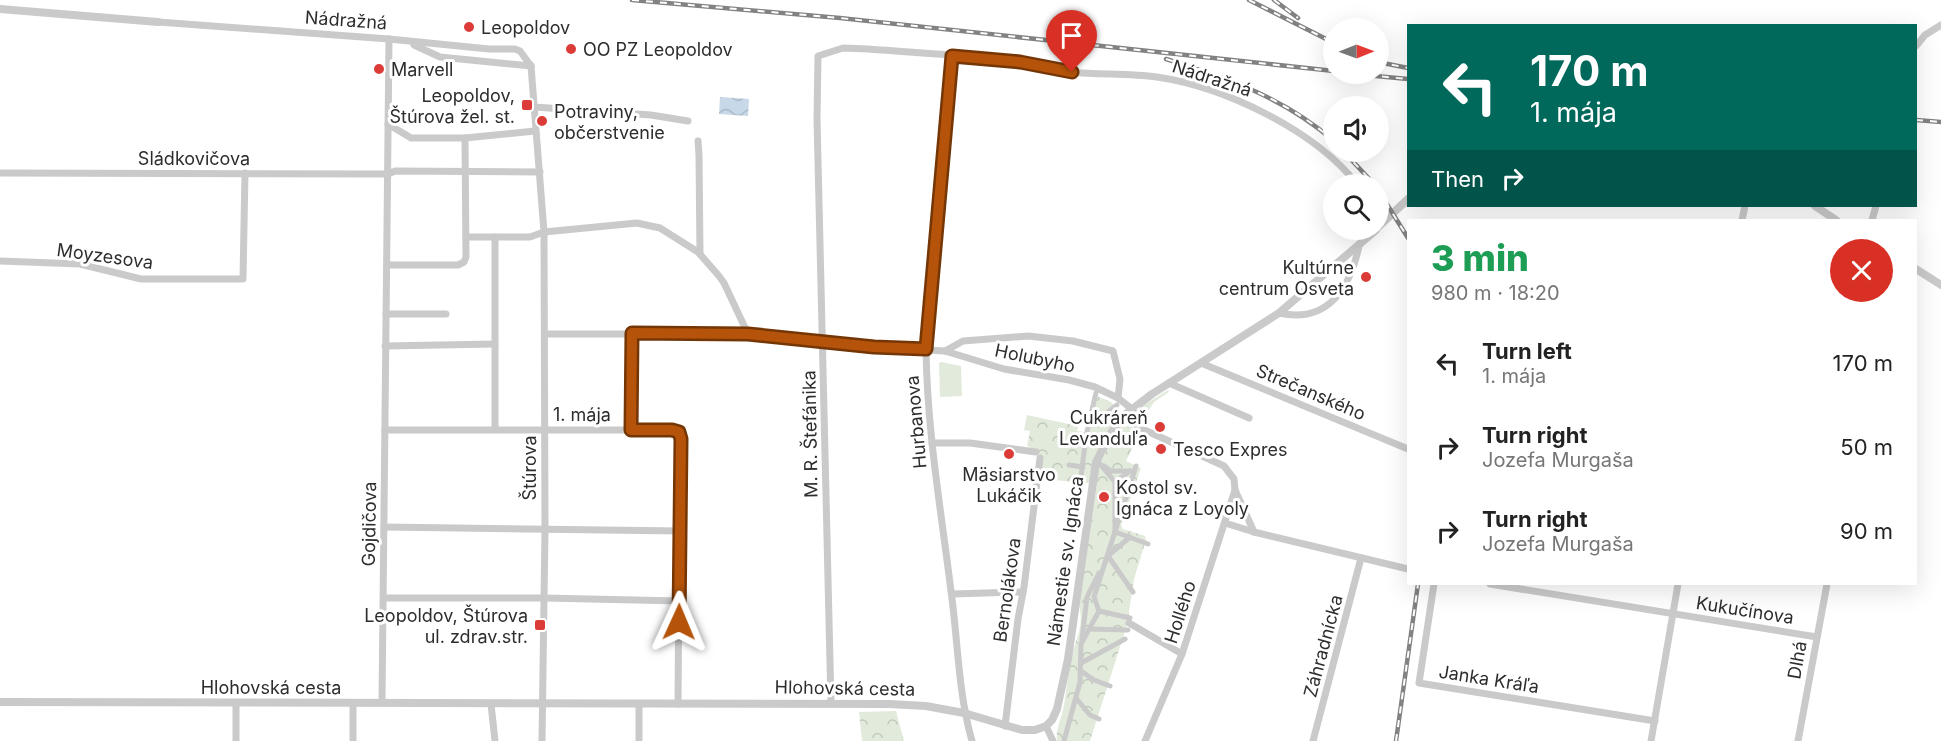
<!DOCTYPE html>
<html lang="en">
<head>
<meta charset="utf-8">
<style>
  :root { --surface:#fff; --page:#f2f2f2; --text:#222; --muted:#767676 }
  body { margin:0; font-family:Inter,sans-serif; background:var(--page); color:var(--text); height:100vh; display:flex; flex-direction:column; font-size:22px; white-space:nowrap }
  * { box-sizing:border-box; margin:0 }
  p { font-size:20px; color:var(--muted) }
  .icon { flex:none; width:33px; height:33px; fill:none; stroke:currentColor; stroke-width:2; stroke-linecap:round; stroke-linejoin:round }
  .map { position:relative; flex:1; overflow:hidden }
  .side { position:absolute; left:1407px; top:219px; width:510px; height:366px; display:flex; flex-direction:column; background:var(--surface); border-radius:0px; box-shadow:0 6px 24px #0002 }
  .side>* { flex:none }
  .top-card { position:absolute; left:1407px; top:24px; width:510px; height:183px; border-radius:0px; box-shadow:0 6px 24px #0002; background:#00695c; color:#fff; overflow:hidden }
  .needle { width:39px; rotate:89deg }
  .controls { position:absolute; left:1323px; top:18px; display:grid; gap:12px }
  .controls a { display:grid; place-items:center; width:66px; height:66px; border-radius:50%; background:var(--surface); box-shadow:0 6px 24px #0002; font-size:30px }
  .pin { position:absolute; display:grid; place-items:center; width:51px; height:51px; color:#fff; margin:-62px -26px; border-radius:50% 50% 50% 0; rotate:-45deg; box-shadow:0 0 6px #0007 }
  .pin .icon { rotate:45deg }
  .me { position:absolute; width:66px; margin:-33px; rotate:1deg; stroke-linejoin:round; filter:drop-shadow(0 0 4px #0008) }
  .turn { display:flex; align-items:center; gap:21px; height:126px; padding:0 24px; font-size:27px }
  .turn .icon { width:78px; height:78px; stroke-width:2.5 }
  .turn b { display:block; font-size:42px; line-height:51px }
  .then { display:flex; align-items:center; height:57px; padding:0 24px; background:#0003; gap:12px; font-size:22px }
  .round { display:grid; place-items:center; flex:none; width:63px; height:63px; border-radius:32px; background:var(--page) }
  .summary { display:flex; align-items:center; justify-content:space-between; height:102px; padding:0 24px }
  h1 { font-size:36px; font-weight:800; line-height:45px; color:#1e9e55 }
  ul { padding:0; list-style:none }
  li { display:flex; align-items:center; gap:18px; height:84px; padding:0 24px }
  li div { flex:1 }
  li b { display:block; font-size:22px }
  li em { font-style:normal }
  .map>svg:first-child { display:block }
  .green { fill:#e1eadb }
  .park { fill:url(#park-crowns) }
  .water { fill:url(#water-waves) }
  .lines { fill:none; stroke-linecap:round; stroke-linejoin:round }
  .pedestrian { stroke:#cacaca; stroke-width:5 }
  .minor { stroke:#cacaca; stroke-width:7 }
  .tertiary { stroke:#cacaca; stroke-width:8 }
  .rail-casing { stroke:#828282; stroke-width:4.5 }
  .rail { stroke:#fff; stroke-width:2; stroke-dasharray:7; stroke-linecap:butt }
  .route-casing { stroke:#753606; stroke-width:15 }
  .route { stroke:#b45309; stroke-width:10 }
  .poi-dot { fill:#db3c37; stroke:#fff; stroke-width:2 }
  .labels { text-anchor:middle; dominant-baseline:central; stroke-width:6; stroke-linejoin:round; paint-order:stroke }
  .street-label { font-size:18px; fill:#2d2d2d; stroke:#fff }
  .poi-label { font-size:18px; fill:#2d2d2d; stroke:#fff; text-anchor:start }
</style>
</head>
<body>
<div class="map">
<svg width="1941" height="741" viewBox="0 0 1941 741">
  <defs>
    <pattern id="park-crowns" width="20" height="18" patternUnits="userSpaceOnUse" patternTransform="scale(1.5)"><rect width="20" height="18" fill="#e1eadb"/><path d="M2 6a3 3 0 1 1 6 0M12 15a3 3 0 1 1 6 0" fill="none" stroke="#c1c9bc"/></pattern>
    <pattern id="water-waves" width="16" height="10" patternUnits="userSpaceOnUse" patternTransform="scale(1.5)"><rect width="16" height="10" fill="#c7d8e9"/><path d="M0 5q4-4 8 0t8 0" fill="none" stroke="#abbac8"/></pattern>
  </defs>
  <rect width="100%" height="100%" fill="#fff"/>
  <!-- green -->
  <g class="green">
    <path d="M941 362 961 366 962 396 940 397 939 363Z"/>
    <path d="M1168 390 1169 392 1154 402 1146 414 1150 422 1148 425 1137 421 1135 416 1136 410Z"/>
  </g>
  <!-- park -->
  <g class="park">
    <path d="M1093 395C1114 402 1119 404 1123 426L1132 427 1139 434 1126 461 1141 468 1121 525 1123 529 1145 536 1146 540 1134 579 1127 625 1090 741H1057C1056 730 1059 724 1062 714 1066 698 1067 680 1070 663 1074 642 1085 628 1079 605L1097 484 1043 479 1040 476C1042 458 1045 453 1027 446L1030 431 1024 430 1027 415 1078 426 1077 431 1085 432Z"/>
    <path d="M896 711 904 741H862L859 712Z"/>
  </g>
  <!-- water -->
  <path class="water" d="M720 97 749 99 748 116 719 114Z"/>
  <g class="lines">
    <!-- pedestrian -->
    <g class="pedestrian">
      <path d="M1092 419 1103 416 1117 405"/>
      <path d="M1100 464 1115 482V532L1148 544"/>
      <path d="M1069 465 1083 467"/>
      <path d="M1104 466 1111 471H1129"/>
      <path d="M1115 482 1130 471"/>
      <path d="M1080 485 1086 436 1096 393"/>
      <path d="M1109 555 1130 537"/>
      <path d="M1108 556 1133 592"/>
      <path d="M1099 611 1130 618"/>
      <path d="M1089 629 1128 630"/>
      <path d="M1082 639 1087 597 1099 573"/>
      <path d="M1081 663 1125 639"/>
      <path d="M1081 671 1094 680 1110 686"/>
      <path d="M1076 698 1090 715 1099 719"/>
      <path d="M1064 741 1080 682 1081 644 1099 611 1094 597 1136 466"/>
    </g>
    <!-- minor -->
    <g class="minor">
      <path d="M158 22 389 39 489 49H515L520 51 531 66"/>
      <path d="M414 45 440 57 531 66"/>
      <path d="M1916 46 1925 35 1941 25"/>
      <path d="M952 56 926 349C927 430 941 510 951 591 958 641 958 692 972 741"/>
      <path d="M531 66 544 232 545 529 542 741"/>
      <path d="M534 107 651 115 688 121"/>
      <path d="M388 124 411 138H465L535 131"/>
      <path d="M698 141 699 155 700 254"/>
      <path d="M0 173 388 174 395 171 540 172"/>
      <path d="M1742 220 1745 206"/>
      <path d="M1872 220 1876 206"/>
      <path d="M466 237H530L544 232 637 223 660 228 698 252 719 276 724 283 748 334"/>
      <path d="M495 237V429"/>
      <path d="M0 261 80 264 141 279H243L245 173"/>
      <path d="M387 265H458L464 262 466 257 465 138"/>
      <path d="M1279 313C1328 324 1350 288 1359 246"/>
      <path d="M386 314H446"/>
      <path d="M545 334H748L874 347 945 351 1004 369 1069 380 1095 387 1118 398 1132 409"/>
      <path d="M385 346 495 344"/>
      <path d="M945 351 963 341 1028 336 1073 341 1113 351 1120 379 1118 398"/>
      <path d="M1201 363 1408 449"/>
      <path d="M1169 383 1249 418"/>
      <path d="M1126 414 1138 427 1224 466 1234 479 1235 490 1254 532"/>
      <path d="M385 430H631L679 432 680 439 678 704"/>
      <path d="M631 430 632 333"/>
      <path d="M932 443H970L1036 452"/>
      <path d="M1225 523 1254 532 1408 569"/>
      <path d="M384 527 681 531"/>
      <path d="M1434 584 1419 683 1655 721"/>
      <path d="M1490 584 1817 637"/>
      <path d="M952 594 1022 592"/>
      <path d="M384 598H544L680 601"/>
      <path d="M1129 623 1182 654"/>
      <path d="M382 702 389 39"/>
      <path d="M353 703V741"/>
      <path d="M491 704 495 741"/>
      <path d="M831 704 817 119 818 56 843 48 868 49C919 53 971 55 1022 62 1038 65 1054 70 1071 72 1099 75 1128 73 1157 77 1225 87 1314 130 1357 184"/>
      <path d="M1005 726 1018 619 1024 587 1040 458"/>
      <path d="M1046 726 1053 741"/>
      <path d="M236 741V704"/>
      <path d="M639 741V704"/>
      <path d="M1145 741 1182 654 1235 490"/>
      <path d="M1313 741 1361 558"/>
      <path d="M1651 741 1678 584"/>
      <path d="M1798 741 1827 584"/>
    </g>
    <!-- tertiary -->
    <g class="tertiary">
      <path d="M0 9 158 22"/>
      <path d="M1815 206 1836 220"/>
      <path d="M1378 227 1408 199"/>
      <path d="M1916 269 1941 285"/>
      <path d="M0 702 889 704 926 706 964 713 1022 730H1035L1046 726 1052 720 1057 709 1068 659 1096 462 1112 431 1126 414 1152 394 1279 313 1376 230"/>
    </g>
    <defs>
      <g id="rail">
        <path d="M632 0 840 18 1334 71"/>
        <path d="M1249 0 1334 43"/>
        <path d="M1274 0 1298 18"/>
        <path d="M1166 59C1229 79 1283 97 1334 141"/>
        <path d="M1378 62 1408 68"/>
        <path d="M1354 74 1408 79"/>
        <path d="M1916 120 1941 122"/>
        <path d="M1344 152 1374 184"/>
        <path d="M1378 190 1408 238"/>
        <path d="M1396 741 1418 584"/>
      </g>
    </defs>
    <!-- rail casing -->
    <use href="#rail" class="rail-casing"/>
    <!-- rail -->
    <use href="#rail" class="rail"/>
  </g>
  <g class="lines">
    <defs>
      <path id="route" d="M679 622 681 439 679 432 672 430H631L632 333 748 334 874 347 926 349 952 56 1020 62 1072 72"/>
    </defs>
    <!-- route casing -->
    <use href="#route" class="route-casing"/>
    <!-- route -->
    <use href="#route" class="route"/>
  </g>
  <!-- markers -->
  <g class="poi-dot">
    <circle cx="469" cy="27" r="6"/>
    <circle cx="571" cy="49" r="6"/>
    <circle cx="379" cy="69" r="6"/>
    <rect x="521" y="99" width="12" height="12" rx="3"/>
    <circle cx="542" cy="121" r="6"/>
    <circle cx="1366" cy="277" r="6"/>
    <circle cx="1160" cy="427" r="6"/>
    <circle cx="1161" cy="449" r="6"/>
    <circle cx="1009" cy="454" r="6"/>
    <circle cx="1104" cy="497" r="6"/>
    <rect x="534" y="619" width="12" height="12" rx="3"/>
  </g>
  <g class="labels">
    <!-- street labels -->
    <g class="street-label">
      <text transform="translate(346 20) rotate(4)">Nádražná</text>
      <text transform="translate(1212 78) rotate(18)">Nádražná</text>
      <text x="194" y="158">Sládkovičova</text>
      <text transform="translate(105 256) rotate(8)">Moyzesova</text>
      <text transform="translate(1035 358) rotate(12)">Holubyho</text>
      <text transform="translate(1311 392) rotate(23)">Strečanského</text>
      <text x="582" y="414">1. mája</text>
      <text transform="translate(916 422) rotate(-95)">Hurbanova</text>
      <text transform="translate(810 434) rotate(-91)">M. R. Štefánika</text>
      <text transform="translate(529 468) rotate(-90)">Štúrova</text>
      <text transform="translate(369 524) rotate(-89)">Gojdičova</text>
      <text transform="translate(1065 561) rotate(-82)">Námestie sv. Ignáca</text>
      <text transform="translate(1007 590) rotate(-82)">Bernolákova</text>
      <text transform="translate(1745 610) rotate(9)">Kukučínova</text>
      <text transform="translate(1180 612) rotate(-72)">Hollého</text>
      <text transform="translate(1323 646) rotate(-75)">Záhradnícka</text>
      <text transform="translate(1797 660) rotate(-80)">Dlhá</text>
      <text transform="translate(1489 679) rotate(9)">Janka Kráľa</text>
      <text x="271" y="687">Hlohovská cesta</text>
      <text transform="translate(845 688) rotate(1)">Hlohovská cesta</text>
    </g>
    <!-- poi labels -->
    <g class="poi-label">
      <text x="481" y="27">Leopoldov</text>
      <text x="583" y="49">OO PZ Leopoldov</text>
      <text x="391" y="69">Marvell</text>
      <text x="515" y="95" text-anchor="end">Leopoldov,<tspan x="515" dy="21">Štúrova žel. st.</tspan></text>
      <text x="554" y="111">Potraviny,<tspan x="554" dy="21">občerstvenie</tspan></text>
      <text x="1354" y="267" text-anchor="end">Kultúrne<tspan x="1354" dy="21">centrum Osveta</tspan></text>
      <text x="1148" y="417" text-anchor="end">Cukráreň<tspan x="1148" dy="21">Levanduľa</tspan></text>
      <text x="1173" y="449">Tesco Expres</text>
      <text x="1009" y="474" text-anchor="middle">Mäsiarstvo<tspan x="1009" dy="21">Lukáčik</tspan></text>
      <text x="1116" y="487">Kostol sv.<tspan x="1116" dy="21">Ignáca z Loyoly</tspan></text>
      <text x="528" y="615" text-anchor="end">Leopoldov, Štúrova<tspan x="528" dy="21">ul. zdrav.str.</tspan></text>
    </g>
  </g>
</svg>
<div class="controls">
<a><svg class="needle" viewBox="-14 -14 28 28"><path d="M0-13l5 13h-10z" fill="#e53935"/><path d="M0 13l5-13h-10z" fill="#767676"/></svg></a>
<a><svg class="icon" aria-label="sound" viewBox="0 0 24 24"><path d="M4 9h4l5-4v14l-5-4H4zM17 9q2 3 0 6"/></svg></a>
<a><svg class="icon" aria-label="search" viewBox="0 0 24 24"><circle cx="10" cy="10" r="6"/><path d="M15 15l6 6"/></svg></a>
</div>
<div class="pin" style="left:1072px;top:72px;background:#d93025"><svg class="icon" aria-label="arrive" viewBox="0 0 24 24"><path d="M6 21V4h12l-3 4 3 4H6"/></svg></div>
<svg class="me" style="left:679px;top:622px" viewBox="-20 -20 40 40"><path d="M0-17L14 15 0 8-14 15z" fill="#b45309" stroke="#fff" stroke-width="4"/></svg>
<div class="top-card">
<div class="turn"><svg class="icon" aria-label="left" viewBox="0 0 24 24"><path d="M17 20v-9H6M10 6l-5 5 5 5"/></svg><div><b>170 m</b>1. mája</div></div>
<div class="then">Then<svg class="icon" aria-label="right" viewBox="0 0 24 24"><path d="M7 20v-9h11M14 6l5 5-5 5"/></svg></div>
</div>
<section class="side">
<div class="summary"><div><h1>3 min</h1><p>980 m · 18:20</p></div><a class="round" style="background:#d93025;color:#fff"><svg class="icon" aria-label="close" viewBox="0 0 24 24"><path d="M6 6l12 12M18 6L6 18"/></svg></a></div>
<ul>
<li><svg class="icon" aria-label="left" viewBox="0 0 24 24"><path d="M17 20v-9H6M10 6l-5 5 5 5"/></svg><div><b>Turn left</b><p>1. mája</p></div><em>170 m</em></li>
<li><svg class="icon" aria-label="right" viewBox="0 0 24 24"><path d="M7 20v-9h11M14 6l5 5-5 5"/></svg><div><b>Turn right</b><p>Jozefa Murgaša</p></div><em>50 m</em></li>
<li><svg class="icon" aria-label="right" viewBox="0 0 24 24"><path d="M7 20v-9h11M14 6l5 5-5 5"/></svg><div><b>Turn right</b><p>Jozefa Murgaša</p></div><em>90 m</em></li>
</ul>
</section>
</div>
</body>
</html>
